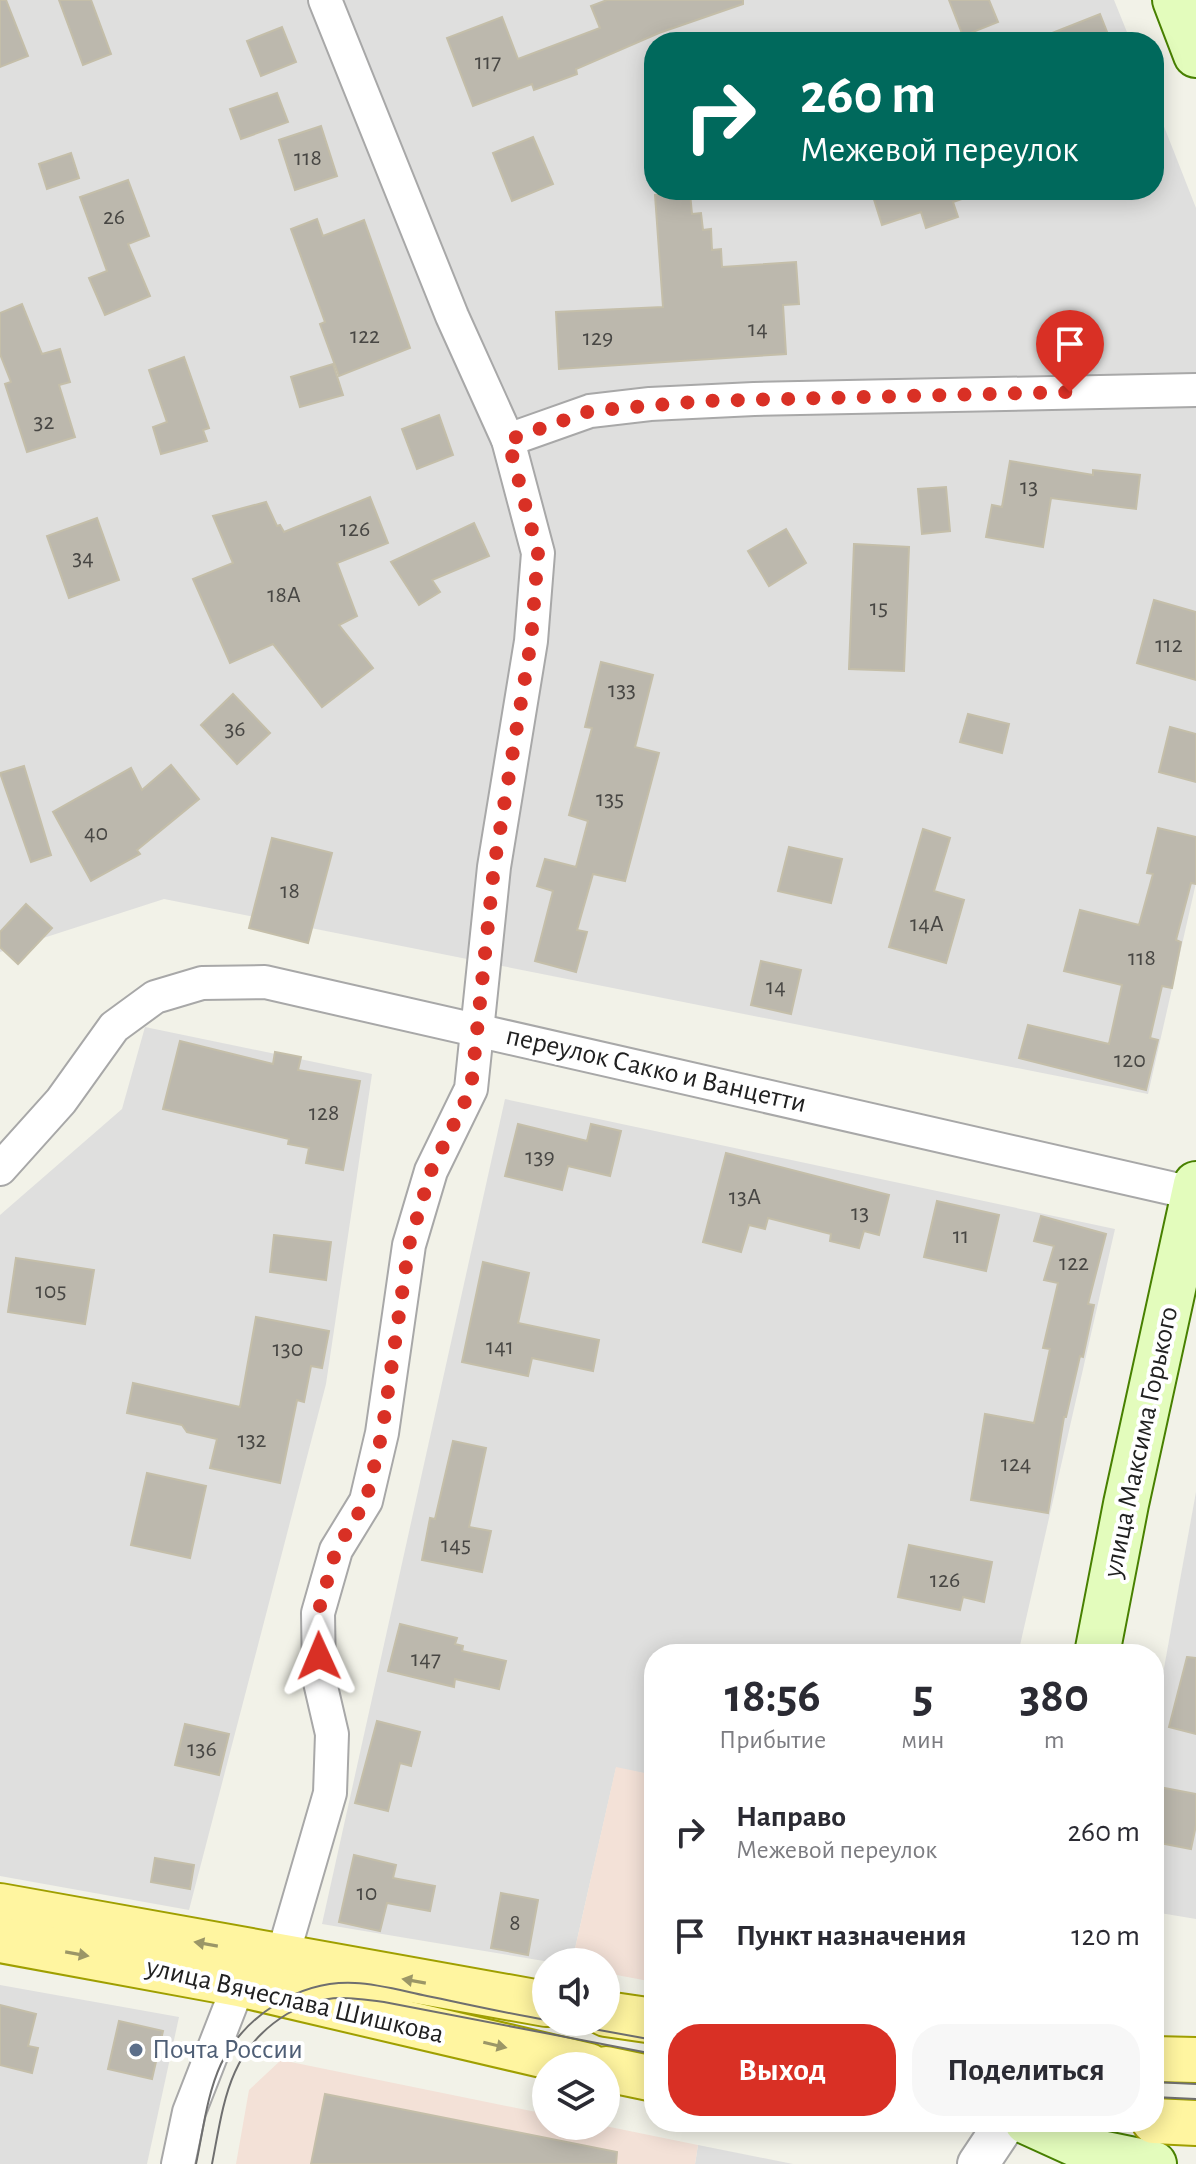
<!DOCTYPE html>
<html lang="ru">
<head>
<meta charset="utf-8">
<style>
  :root { --surface:#fff; --page:#f7f7f7; --text:#2b2b33; --muted:#7c7c81; --accent:#d93025 }
  body { margin:0; font-family:"Alegreya Sans",sans-serif; background:var(--page); color:var(--text); height:100vh; display:flex; flex-direction:column; font-size:30px; white-space:nowrap }
  * { box-sizing:border-box; margin:0 }
  p { font-size:26px; color:var(--muted) }
  .icon { flex:none; width:44px; height:44px; fill:none; stroke:currentColor; stroke-width:2; stroke-linecap:round; stroke-linejoin:round }
  .map { position:relative; flex:1; overflow:hidden }
  .side { position:absolute; left:644px; top:1644px; width:520px; height:488px; display:flex; flex-direction:column; background:var(--surface); border-radius:32px; box-shadow:0 4px 20px #0003 }
  .side>* { flex:none }
  .top-card { position:absolute; left:644px; top:32px; width:520px; height:168px; border-radius:32px; box-shadow:0 4px 20px #0003; background:#00695c; color:#fff; overflow:hidden }
  .controls { position:absolute; left:532px; top:1948px; display:grid; gap:16px }
  .controls a { display:grid; place-items:center; width:88px; height:88px; border-radius:50%; background:var(--surface); box-shadow:0 4px 20px #0003; font-size:40px }
  .pin { position:absolute; display:grid; place-items:center; width:68px; height:68px; color:#fff; margin:-82px -34px; border-radius:50% 50% 50% 0; rotate:-45deg; box-shadow:0 0 8px #0007 }
  .pin .icon { rotate:45deg }
  .me { position:absolute; width:88px; margin:-44px; rotate:359deg; stroke-linejoin:round; filter:drop-shadow(0 0 6px #0008) }
  .turn { display:flex; align-items:center; gap:28px; height:168px; padding:0 24px; font-size:36px }
  .turn .icon { width:104px; height:104px; stroke-width:2.5 }
  .turn b { display:block; font-size:56px; line-height:68px }
  .eta { display:flex; justify-content:space-evenly; align-items:center; height:136px; text-align:center }
  .eta b { font-size:48px; font-weight:700; line-height:56px }
  .cta { display:flex; gap:16px; margin-top:auto; padding:16px 24px }
  .cta a { flex:1; height:92px; border-radius:32px; background:var(--accent); color:#fff; font-size:32px; font-weight:700; line-height:92px; text-align:center }
  .cta a+a { background:var(--page); color:var(--text) }
  ul { padding:0; list-style:none }
  li { display:flex; align-items:center; gap:24px; height:104px; padding:0 24px }
  li div { flex:1 }
  li b { display:block; font-size:30px }
  li em { font-style:normal }
  .map>svg:first-child { display:block }
  .residential { fill:#dfdfde }
  .commercial { fill:#f3e1d7 }
  .building { fill:#bcb8ad; stroke:#c4bea9; stroke-width:2 }
  .lines { fill:none; stroke-linecap:round; stroke-linejoin:round }
  .minor-casing { stroke:#a8a8a8; stroke-width:36 }
  .tertiary-casing { stroke:#a8a8a8; stroke-width:44 }
  .secondary-casing { stroke:#488001; stroke-width:48 }
  .primary-casing { stroke:#9f9f00; stroke-width:48 }
  .minor { stroke:#fff; stroke-width:32 }
  .tertiary { stroke:#fff; stroke-width:40 }
  .secondary { stroke:#e3fcbc; stroke-width:44 }
  .primary { stroke:#fff5a0; stroke-width:44 }
  .tram { stroke:#6f6f6f; stroke-width:2 }
  .oneway { fill:#9b9667 }
  .route { stroke:#d93025; stroke-width:14; stroke-dasharray:0 25.2 }
  .service-dot { fill:#5c6f8a; stroke:#fff; stroke-width:3 }
  .labels { text-anchor:middle; dominant-baseline:central; stroke-width:8; stroke-linejoin:round; paint-order:stroke }
  .number-label { font-size:24px; fill:#484744 }
  .street-label { font-size:28px; fill:#212121; stroke:#fff }
  .service-label { font-size:28px; fill:#4e5e75; stroke:#fff; text-anchor:start }
</style>
</head>
<body>
<div class="map">
<svg width="1196" height="2164" viewBox="0 0 1196 2164">
  <rect width="100%" height="100%" fill="#f2f2e8"/>
  <!-- residential -->
  <g class="residential">
    <path d="M0 0H1114L1131 42H654V190H1154V101L1196 208V883L1148 1094 164 899 0 952Z"/>
    <path d="M145 1027 372 1074 326 1384 189 1910 0 1876V1215L122 1109Z"/>
    <path d="M505 1099 1115 1229 1018 1654H654V1775L616 1768 572 1962H550L322 1924Z"/>
    <path d="M1196 1492V1919L1154 1912V1723Z"/>
    <path d="M0 1985 179 2017 147 2164H0Z"/>
    <path d="M698 2145 793 2164H695Z"/>
  </g>
  <!-- commercial -->
  <g class="commercial">
    <path d="M616 1767 654 1775V1982L606 1973V1962H572Z"/>
    <path d="M281 2060 546 2114V2126H605L698 2145 695 2164H236L249 2090Z"/>
  </g>
  <!-- building -->
  <g class="building">
    <path d="M0 0H6L28 56 0 67Z"/>
    <path d="M59 0H91L111 54 83 65Z"/>
    <path d="M607 0H743V4L659 33 576 69 577 74 534 90 532 84 473 106 447 38 502 17 518 59 600 28 591 6Z"/>
    <path d="M949 0H989L998 22 963 36Z"/>
    <path d="M1100 14 1111 42H1032V41Z"/>
    <path d="M282 27 296 62 261 76 247 41Z"/>
    <path d="M277 93 288 122 241 139 230 109Z"/>
    <path d="M321 126 337 176 295 190 279 140Z"/>
    <path d="M533 137 553 184 512 201 493 153Z"/>
    <path d="M71 153 79 178 47 189 39 164Z"/>
    <path d="M128 180 149 236 128 244 150 296 105 315 89 278 107 271 80 197Z"/>
    <path d="M871 190H972L973 195 953 202 958 217 926 228 921 212 882 225Z"/>
    <path d="M690 193 692 214 701 213 703 230 711 229 712 250 721 249 722 267 796 262 799 304 783 305 786 354 559 369 556 312 663 307 655 195Z"/>
    <path d="M317 219 323 236 364 220 410 348 339 376 320 324 325 322 291 229Z"/>
    <path d="M22 304 42 354 60 349 70 382 59 385 75 437 27 452 5 384 11 382 0 354V313Z"/>
    <path d="M184 357 209 428 203 430 207 441 161 454 153 427 167 422 149 370Z"/>
    <path d="M333 364 343 395 300 407 291 377Z"/>
    <path d="M439 415 453 455 417 469 402 429Z"/>
    <path d="M1010 461 1093 475V470L1140 475 1136 509 1051 498 1043 547 986 537 992 505 1002 507Z"/>
    <path d="M946 487 950 531 922 534 918 489Z"/>
    <path d="M370 497 388 543 337 563 357 616 339 625 373 668 322 707 273 644 230 663 193 579 233 563 213 516 266 502 277 526 280 525 284 532Z"/>
    <path d="M97 518 119 580 69 598 47 536Z"/>
    <path d="M474 523 489 556 432 580 440 592 419 605 391 562Z"/>
    <path d="M786 529 806 563 769 586 748 551Z"/>
    <path d="M854 544 909 547 904 671 849 669Z"/>
    <path d="M1154 600 1196 612V680L1137 663Z"/>
    <path d="M601 662 653 675 635 747 659 753 625 881 593 874 577 930 587 932 576 972 535 961 553 891 537 886 545 859 576 867 588 821 569 815 592 728 585 727Z"/>
    <path d="M233 694 270 733 237 764 201 725Z"/>
    <path d="M968 714 1009 724 1002 753 960 742Z"/>
    <path d="M1170 727 1196 734V782L1159 772Z"/>
    <path d="M171 765 199 799 137 850 140 854 91 881 53 812 131 768 142 790Z"/>
    <path d="M24 766 51 855 31 862 0 773Z"/>
    <path d="M1158 828 1196 837V884L1191 883 1176 940 1181 942 1172 988 1162 986 1150 1038 1158 1040 1146 1090 1019 1058 1028 1025 1109 1044 1122 985 1064 971 1080 910 1139 925 1153 874 1147 873Z"/>
    <path d="M923 829 950 838 934 891 964 900 946 963 889 947Z"/>
    <path d="M272 838 332 853 308 943 249 928Z"/>
    <path d="M789 847 842 859 831 903 778 891Z"/>
    <path d="M26 904 52 928 18 964 0 947V932Z"/>
    <path d="M761 961 801 970 791 1014 751 1005Z"/>
    <path d="M180 1041 273 1064 275 1052 301 1057 298 1070 360 1081 343 1170 306 1163 309 1148 288 1144 289 1139 163 1109Z"/>
    <path d="M518 1124 587 1141 591 1124 621 1131 610 1176 568 1166 562 1190 505 1176Z"/>
    <path d="M726 1153 889 1195 879 1235 864 1231 859 1248 830 1241 831 1234 768 1218 765 1229 749 1225 741 1252 703 1242Z"/>
    <path d="M937 1201 999 1215 986 1271 924 1257Z"/>
    <path d="M1041 1216 1106 1234 1088 1304 1094 1305 1083 1357 1080 1356 1066 1417H1064L1048 1513 971 1500 985 1414 1034 1423 1050 1349 1043 1348 1058 1283 1044 1280 1054 1246 1034 1241Z"/>
    <path d="M274 1235 331 1242 326 1280 270 1272Z"/>
    <path d="M16 1258 94 1270 85 1324 8 1312Z"/>
    <path d="M483 1262 529 1273 518 1323 599 1340 593 1371 532 1358 528 1376 462 1362Z"/>
    <path d="M256 1317 329 1331 322 1368 311 1366 304 1402 297 1400 280 1483 210 1468 217 1439 187 1432 182 1425 127 1413 133 1383 240 1407Z"/>
    <path d="M453 1441 486 1448 469 1527 491 1531 482 1572 422 1560 430 1518 435 1519Z"/>
    <path d="M147 1473 206 1486 190 1558 131 1545Z"/>
    <path d="M909 1545 992 1562 984 1602 963 1597 960 1610 898 1597Z"/>
    <path d="M400 1624 457 1638 455 1644 463 1646 462 1651 506 1661 499 1689 455 1679 454 1687 388 1671Z"/>
    <path d="M1187 1657 1196 1658V1734L1169 1727Z"/>
    <path d="M377 1721 420 1732 411 1766 400 1763 388 1811 355 1803Z"/>
    <path d="M185 1724 229 1734 219 1775 175 1765Z"/>
    <path d="M1154 1786 1196 1794V1825L1191 1849 1154 1842Z"/>
    <path d="M354 1855 396 1865 393 1878 435 1886 430 1911 387 1903 380 1931 339 1922Z"/>
    <path d="M155 1858 194 1865 190 1889 151 1882Z"/>
    <path d="M501 1893 538 1900 528 1955 491 1948Z"/>
    <path d="M0 2005 36 2014 28 2046 38 2048 32 2073 0 2065Z"/>
    <path d="M119 2021 163 2031 152 2079 108 2069Z"/>
    <path d="M325 2094 617 2152 616 2164H311Z"/>
  </g>
  <g class="lines">
    <defs>
      <g id="minor">
        <path d="M508 440 590 411 650 404 754 399 1196 390"/>
        <path d="M0 1169 61 1101 114 1027 155 997 202 983 265 982 1196 1194"/>
        <path d="M282 1958 330 1793 332 1734 319 1678 318 1613 336 1550 366 1501 382 1433 409 1245 431 1171 471 1089 494 867 531 641 538 553 508 440 452 316 325 0"/>
        <path d="M178 2164 189 2112 239 1984"/>
      </g>
      <path id="tertiary" d="M978 2164 1006 2122"/>
      <g id="secondary">
        <path d="M1175 0 1196 55"/>
        <path d="M1097 1654 1126 1504 1196 1184"/>
        <path d="M1027 2122 1091 2151 1154 2164"/>
      </g>
      <g id="primary">
        <path d="M0 1906 546 2004"/>
        <path d="M0 1940 239 1984 589 2066"/>
        <path d="M606 2014 654 2021"/>
        <path d="M1154 2059 1196 2060"/>
        <path d="M606 2069 654 2079"/>
        <path d="M1154 2121 1196 2123"/>
      </g>
    </defs>
    <!-- minor casing -->
    <use href="#minor" class="minor-casing"/>
    <!-- tertiary casing -->
    <use href="#tertiary" class="tertiary-casing"/>
    <!-- secondary casing -->
    <use href="#secondary" class="secondary-casing"/>
    <!-- primary casing -->
    <use href="#primary" class="primary-casing"/>
    <!-- minor -->
    <use href="#minor" class="minor"/>
    <!-- tertiary -->
    <use href="#tertiary" class="tertiary"/>
    <!-- secondary -->
    <use href="#secondary" class="secondary"/>
    <!-- primary -->
    <use href="#primary" class="primary"/>
    <!-- tram -->
    <g class="tram">
      <path d="M555 2022 654 2040"/>
      <path d="M1154 2082 1196 2084"/>
      <path d="M1154 2097 1196 2099"/>
      <path d="M196 2164C203 2131 207 2094 221 2064 245 2015 300 1980 355 1983 379 1984 403 1991 427 1996 466 2004 506 2013 546 2020"/>
      <path d="M212 2164C224 2102 228 2050 287 2014 302 2005 322 1998 340 1998 354 1998 369 2000 384 2002L654 2054"/>
    </g>
  </g>
  <!-- one-way arrows -->
  <defs><path id="oneway-solid" d="M-6-.8H1V-3.2L6.5 0L1 3.2V.8H-6Z" transform="scale(2)"/></defs>
  <g class="oneway">
    <use href="#oneway-solid" transform="translate(206 1944) rotate(-170)"/>
    <use href="#oneway-solid" transform="translate(77 1954) rotate(10)"/>
    <use href="#oneway-solid" transform="translate(414 1981) rotate(-170)"/>
    <use href="#oneway-solid" transform="translate(495 2045) rotate(13)"/>
  </g>
  <g class="lines">
    <!-- route -->
    <path class="route" d="M319 1656 318 1613 336 1550 366 1501 382 1433 409 1245 431 1171 471 1089 494 867 531 641 538 553 508 440 590 411 703 401 1070 392"/>
  </g>
  <!-- markers -->
  <circle class="service-dot" cx="136" cy="2050" r="8"/>
  <g class="labels">
    <!-- number labels -->
    <g class="number-label">
      <text x="488" y="62">117</text>
      <text x="308" y="158">118</text>
      <text x="114" y="217">26</text>
      <text x="758" y="329">14</text>
      <text x="365" y="336">122</text>
      <text x="598" y="338">129</text>
      <text x="44" y="422">32</text>
      <text x="1029" y="487">13</text>
      <text x="355" y="529">126</text>
      <text x="83" y="558">34</text>
      <text x="284" y="595">18А</text>
      <text x="879" y="608">15</text>
      <text x="1169" y="645">112</text>
      <text x="622" y="690">133</text>
      <text x="235" y="729">36</text>
      <text x="610" y="799">135</text>
      <text x="96" y="833">40</text>
      <text x="290" y="891">18</text>
      <text x="927" y="924">14А</text>
      <text x="1142" y="958">118</text>
      <text x="776" y="987">14</text>
      <text x="1130" y="1060">120</text>
      <text x="324" y="1113">128</text>
      <text x="540" y="1157">139</text>
      <text x="745" y="1197">13А</text>
      <text x="860" y="1213">13</text>
      <text x="961" y="1236">11</text>
      <text x="1074" y="1263">122</text>
      <text x="51" y="1291">105</text>
      <text x="500" y="1347">141</text>
      <text x="288" y="1349">130</text>
      <text x="252" y="1440">132</text>
      <text x="1016" y="1464">124</text>
      <text x="456" y="1545">145</text>
      <text x="945" y="1580">126</text>
      <text x="426" y="1659">147</text>
      <text x="202" y="1749">136</text>
      <text x="367" y="1893">10</text>
      <text x="515" y="1923">8</text>
    </g>
    <!-- street labels -->
    <g class="street-label">
      <text transform="translate(656 1070) rotate(13)">переулок Сакко и Ванцетти</text>
      <text transform="translate(1141 1442) rotate(-78)">улица Максима Горького</text>
      <text transform="translate(295 2001) rotate(13)">улица Вячеслава Шишкова</text>
    </g>
    <!-- service labels -->
    <g class="service-label">
      <text x="152" y="2050">Почта России</text>
    </g>
  </g>
</svg>
<div class="controls">
<a><svg class="icon" aria-label="sound" viewBox="0 0 24 24"><path d="M4 9h4l5-4v14l-5-4H4zM17 9q2 3 0 6"/></svg></a>
<a><svg class="icon" aria-label="layers" viewBox="0 0 24 24"><path d="M12 4l9 5-9 5-9-5zM3 14l9 5 9-5"/></svg></a>
</div>
<div class="pin" style="left:1070px;top:392px;background:#d93025"><svg class="icon" aria-label="arrive" viewBox="0 0 24 24"><path d="M6 21V4h12l-3 4 3 4H6"/></svg></div>
<svg class="me" style="left:319px;top:1656px" viewBox="-20 -20 40 40"><path d="M0-17L14 15 0 8-14 15z" fill="#d93025" stroke="#fff" stroke-width="4"/></svg>
<div class="top-card">
<div class="turn"><svg class="icon" aria-label="right" viewBox="0 0 24 24"><path d="M7 20v-9h11M14 6l5 5-5 5"/></svg><div><b>260 m</b>Межевой переулок</div></div>
</div>
<section class="side">
<div class="eta">
<div><b>18:56</b><p>Прибытие</p></div>
<div><b>5</b><p>мин</p></div>
<div><b>380</b><p>m</p></div>
</div>
<ul>
<li><svg class="icon" aria-label="right" viewBox="0 0 24 24"><path d="M7 20v-9h11M14 6l5 5-5 5"/></svg><div><b>Направо</b><p>Межевой переулок</p></div><em>260 m</em></li>
<li><svg class="icon" aria-label="arrive" viewBox="0 0 24 24"><path d="M6 21V4h12l-3 4 3 4H6"/></svg><div><b>Пункт назначения</b></div><em>120 m</em></li>
</ul>
<div class="cta"><a>Выход</a><a>Поделиться</a></div>
</section>
</div>
</body>
</html>
